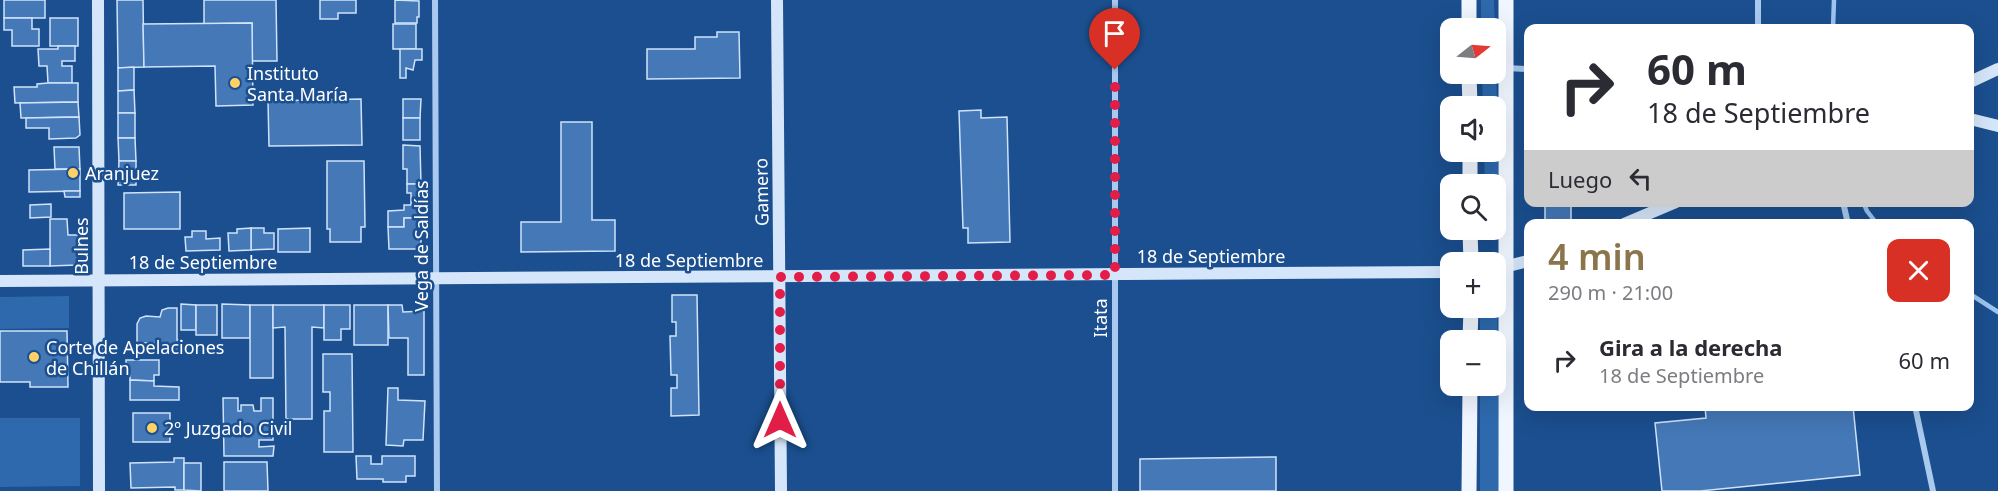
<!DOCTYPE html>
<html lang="es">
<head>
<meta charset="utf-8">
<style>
  :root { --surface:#fff; --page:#f7f7f7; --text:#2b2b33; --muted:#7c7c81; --accent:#8a764a }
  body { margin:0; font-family:"Noto Sans",sans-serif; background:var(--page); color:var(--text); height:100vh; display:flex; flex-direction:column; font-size:22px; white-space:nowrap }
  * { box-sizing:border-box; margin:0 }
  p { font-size:20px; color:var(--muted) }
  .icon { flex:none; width:33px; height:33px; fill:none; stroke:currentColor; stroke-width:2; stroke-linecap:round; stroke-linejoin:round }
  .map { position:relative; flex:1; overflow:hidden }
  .drawer { position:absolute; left:1524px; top:219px; width:450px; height:192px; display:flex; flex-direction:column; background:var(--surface); border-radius:12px; box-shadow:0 6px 24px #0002 }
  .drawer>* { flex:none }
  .hud { position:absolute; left:1524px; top:24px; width:450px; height:183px; border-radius:12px; box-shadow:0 6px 24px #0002; background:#fff; color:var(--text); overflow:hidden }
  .needle { width:39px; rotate:73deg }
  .controls { position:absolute; left:1440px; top:18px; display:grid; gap:12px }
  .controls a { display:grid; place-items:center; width:66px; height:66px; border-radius:12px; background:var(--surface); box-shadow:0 6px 24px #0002; font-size:30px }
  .pin { position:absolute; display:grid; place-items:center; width:51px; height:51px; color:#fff; margin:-62px -26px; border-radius:50% 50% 50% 0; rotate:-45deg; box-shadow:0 0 6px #0007 }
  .pin .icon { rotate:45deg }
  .me { position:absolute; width:66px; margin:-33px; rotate:0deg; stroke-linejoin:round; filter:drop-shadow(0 0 4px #0008) }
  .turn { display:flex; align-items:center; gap:21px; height:126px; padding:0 24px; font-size:27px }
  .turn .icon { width:78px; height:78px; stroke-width:2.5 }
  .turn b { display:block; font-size:42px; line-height:51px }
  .then { display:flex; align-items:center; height:57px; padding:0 24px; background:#0003; gap:12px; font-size:22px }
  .round { display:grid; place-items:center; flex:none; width:63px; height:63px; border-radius:12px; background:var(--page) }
  .overview { display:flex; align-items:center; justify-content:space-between; height:102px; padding:0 24px }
  h1 { font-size:36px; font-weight:600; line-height:45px; color:var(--accent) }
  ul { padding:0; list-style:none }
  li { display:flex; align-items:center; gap:18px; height:78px; padding:0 24px }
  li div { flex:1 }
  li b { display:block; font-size:22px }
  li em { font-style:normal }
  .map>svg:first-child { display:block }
  .green { fill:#2e69ad }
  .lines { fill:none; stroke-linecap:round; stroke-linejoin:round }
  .stream { stroke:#9cc4f0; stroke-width:4.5 }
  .building { fill:#4478b7; stroke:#cfe3fa; stroke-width:1.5 }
  .street { stroke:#a9c9ee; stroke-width:6 }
  .secondary { stroke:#d6e6fa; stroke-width:12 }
  .primary { stroke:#f0f6ff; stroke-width:15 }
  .route { stroke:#e11d48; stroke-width:10; stroke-dasharray:0 18 }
  .poi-dot { fill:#ffd166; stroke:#1b4f8f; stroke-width:2 }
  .labels { text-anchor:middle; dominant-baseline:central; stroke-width:5; stroke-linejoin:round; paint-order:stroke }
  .poi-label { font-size:18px; fill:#fff; stroke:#1b4f8f; text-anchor:start }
  .street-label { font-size:18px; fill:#fff; stroke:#1b4f8f }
</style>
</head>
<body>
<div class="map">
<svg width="1998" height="491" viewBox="0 0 1998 491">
  <rect width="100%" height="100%" fill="#1b4f8f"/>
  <!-- green -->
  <g class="green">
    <path d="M1481 0H1494L1495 28H1481Z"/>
    <path d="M1496 51 1499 237 1486 234 1485 230H1496V184H1485L1484 152H1496V106H1483L1482 74H1496Z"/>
    <path d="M1496 294 1497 295 1499 491H1480V386H1496V340H1480V308H1496Z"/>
    <path d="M69 296V328L0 329V297Z"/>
    <path d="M0 418H80V486L0 487Z"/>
  </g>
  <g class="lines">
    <!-- stream -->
    <g class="stream">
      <path d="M1833 28 1834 0"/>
      <path d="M1863 202 1867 211 1877 224"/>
      <path d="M1970 294 1998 312"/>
    </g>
  </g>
  <!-- building -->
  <g class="building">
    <rect x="4" y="0" width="41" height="18"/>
    <path d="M117 0H143L144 67 118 68Z"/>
    <path d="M204 0H276L277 61H252V23L204 24Z"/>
    <path d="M320 0H356V13H338V19H320Z"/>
    <path d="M395 0 419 1V17H417V23H395Z"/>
    <path d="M4 18H32V29H39V46H12V30H4Z"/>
    <rect x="50" y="18" width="28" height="28"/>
    <path d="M252 23 253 105 216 106 215 66 144 67 143 24Z"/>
    <rect x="393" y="24" width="23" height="25"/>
    <path d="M717 32H739L740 78 647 79V49H695V37H717Z"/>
    <path d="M58 46H75V61H62V66H72V83H48L47 66H39L38 49H58Z"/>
    <path d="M400 49H422V60H415L413 70 406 68V78H400Z"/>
    <path d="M134 67V90L118 91V68Z"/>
    <path d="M48 83H78V102L15 103 14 87H37V84Z"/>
    <path d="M134 90 135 113H118V91Z"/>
    <path d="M361 99 362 145 269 146 268 101Z"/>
    <path d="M403 99H421L420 118H403Z"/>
    <path d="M78 102 79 117 21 118 20 103Z"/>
    <path d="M981 110V118L1007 117 1010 242 968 243V228H963L959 111Z"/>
    <rect x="118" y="113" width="17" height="25"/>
    <path d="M79 117 80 135 76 138 49 139V128H26V118Z"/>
    <rect x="403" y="118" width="17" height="22"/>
    <path d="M561 122H592V220H615V251L521 252V222H561Z"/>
    <path d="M118 138H135L136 161H119Z"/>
    <path d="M403 145 420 146 421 184H407V169H403Z"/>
    <path d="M54 147H79L80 169H55Z"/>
    <path d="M119 161H136V185H118Z"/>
    <path d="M327 161H364L365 227H361V242H330V229H327Z"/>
    <path d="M80 169V191L29 192V170Z"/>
    <path d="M407 184H421V218H404V227H388V211L404 210V205H411V193H407Z"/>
    <path d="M64 191H80V197H65Z"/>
    <path d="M180 192V229H124V193Z"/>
    <path d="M1545 202H1571V223L1545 224Z"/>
    <path d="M51 204V217L30 218V205Z"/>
    <path d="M404 218H421V245L416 249H389L388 227H404Z"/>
    <path d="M50 219H67L68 235H83L84 260 77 265 50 266Z"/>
    <path d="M251 228H264V233H274V249L251 250Z"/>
    <path d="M251 228V250L229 251 228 233H237V229Z"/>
    <path d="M310 228V252H278V229Z"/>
    <path d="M192 231H206V239L220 238V250L186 251 185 237H192Z"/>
    <path d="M50 249V266H23V250Z"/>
    <path d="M672 295H697L699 415 671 416V388H677V375H671L670 336H676V322H672Z"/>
    <path d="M181 304 196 305V330H181Z"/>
    <path d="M222 304 250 305V338H222Z"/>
    <rect x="196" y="305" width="21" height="30"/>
    <rect x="250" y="305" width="23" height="73"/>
    <path d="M273 305H324V328L312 327V419H286L285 327 273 328Z"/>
    <path d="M324 305H350V329H341V340H324Z"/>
    <rect x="354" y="305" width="34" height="40"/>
    <path d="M388 305H402L403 312 424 311V375H408V338H389Z"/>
    <path d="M168 308H177V340H183V354H155V343H137V324L140 318 146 316 160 317 162 310Z"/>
    <path d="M0 331H67L68 387H30V382H0Z"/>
    <path d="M323 354H352L353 452H324V411H330V392H323Z"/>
    <path d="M126 360H159V375H154V381L130 380V375H126Z"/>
    <path d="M130 380 154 381V386L179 387V400H130Z"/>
    <path d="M388 388H398V400L425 401 423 440H404L403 446 386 445Z"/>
    <path d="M223 398H238V411H241V405H253L254 411H261V398H273V440H259V447L274 446 273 456H224Z"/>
    <path d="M1705 406H1853L1860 475 1700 491H1662L1655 423 1706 418Z"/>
    <rect x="133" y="413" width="37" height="29"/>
    <path d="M356 456H371V464H382V456H415V476H406V482H383V479H357Z"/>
    <path d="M1276 457V491H1140V459Z"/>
    <path d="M174 458H184V490H175V487L131 488 130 463 174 462Z"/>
    <path d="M224 462H267L268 491H224Z"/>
    <path d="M184 463H201V491L184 490Z"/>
  </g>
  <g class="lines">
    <!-- street -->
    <g class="street">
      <path d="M435 0 437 491"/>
      <path d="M1115 0V491"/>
      <path d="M1758 28V0"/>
      <path d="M1506 68 1528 69"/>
      <path d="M1843 202 1848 224"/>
      <path d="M1915 406 1933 491"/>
    </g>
    <!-- secondary -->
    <g class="secondary">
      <path d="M98 0 99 491"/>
      <path d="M777 0 781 491"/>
      <path d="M1970 82 1998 69"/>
      <path d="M1970 119 1998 126"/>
      <path d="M1624 224 1676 202"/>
      <path d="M1496 269 1528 261"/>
      <path d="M0 281 1450 272"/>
    </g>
    <!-- primary -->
    <g class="primary">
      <path d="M1469 0V28"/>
      <path d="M1506 0V491"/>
      <path d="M1469 74 1470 106"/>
      <path d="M1470 152V184"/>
      <path d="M1470 230 1471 262"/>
      <path d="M1470 340 1471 308"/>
      <path d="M1469 491 1470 386"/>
    </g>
  </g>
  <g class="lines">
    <!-- route -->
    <path class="route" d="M780 420V277L1115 275V70"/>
  </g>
  <!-- markers -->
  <g class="poi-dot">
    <circle cx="235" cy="83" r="6"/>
    <circle cx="73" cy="173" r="6"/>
    <circle cx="34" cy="357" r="6"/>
    <circle cx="152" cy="428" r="6"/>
  </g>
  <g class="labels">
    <!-- poi labels -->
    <g class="poi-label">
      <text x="247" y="73">Instituto<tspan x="247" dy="21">Santa María</tspan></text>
      <text x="85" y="173">Aranjuez</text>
      <text x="46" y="347">Corte de Apelaciones<tspan x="46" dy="21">de Chillán</tspan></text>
      <text x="164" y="428">2º Juzgado Civil</text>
    </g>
    <!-- street labels -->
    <g class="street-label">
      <text transform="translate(761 192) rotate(-91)">Gamero</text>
      <text transform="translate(81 246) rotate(-90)">Bulnes</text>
      <text transform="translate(421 246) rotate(-90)">Vega de Saldías</text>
      <text x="1211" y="256">18 de Septiembre</text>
      <text x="689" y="260">18 de Septiembre</text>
      <text x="203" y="262">18 de Septiembre</text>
      <text transform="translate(1100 318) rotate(-90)">Itata</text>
    </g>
  </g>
</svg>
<div class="controls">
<a><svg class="needle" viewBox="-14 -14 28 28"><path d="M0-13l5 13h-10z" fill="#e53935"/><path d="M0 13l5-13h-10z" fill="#7c7c81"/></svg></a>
<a><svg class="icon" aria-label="sound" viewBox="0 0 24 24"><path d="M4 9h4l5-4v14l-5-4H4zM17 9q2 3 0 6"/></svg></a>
<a><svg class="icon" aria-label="search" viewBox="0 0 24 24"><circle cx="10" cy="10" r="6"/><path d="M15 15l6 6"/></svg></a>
<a>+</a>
<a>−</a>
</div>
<div class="pin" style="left:1115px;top:70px;background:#d93025"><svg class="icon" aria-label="arrive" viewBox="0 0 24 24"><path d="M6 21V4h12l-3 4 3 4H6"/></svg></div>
<svg class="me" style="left:780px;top:420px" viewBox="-20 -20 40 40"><path d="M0-17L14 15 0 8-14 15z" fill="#e11d48" stroke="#fff" stroke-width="4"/></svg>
<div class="hud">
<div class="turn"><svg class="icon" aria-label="right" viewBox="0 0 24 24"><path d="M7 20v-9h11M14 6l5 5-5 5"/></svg><div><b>60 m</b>18 de Septiembre</div></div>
<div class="then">Luego<svg class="icon" aria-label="left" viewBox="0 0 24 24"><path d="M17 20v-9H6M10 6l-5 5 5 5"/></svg></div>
</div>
<section class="drawer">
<div class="overview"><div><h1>4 min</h1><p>290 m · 21:00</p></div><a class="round" style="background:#d93025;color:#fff"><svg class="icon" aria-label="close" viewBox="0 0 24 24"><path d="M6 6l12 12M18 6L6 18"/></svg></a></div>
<ul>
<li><svg class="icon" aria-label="right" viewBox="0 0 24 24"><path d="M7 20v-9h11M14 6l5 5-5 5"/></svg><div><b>Gira a la derecha</b><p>18 de Septiembre</p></div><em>60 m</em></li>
</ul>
</section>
</div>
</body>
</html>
